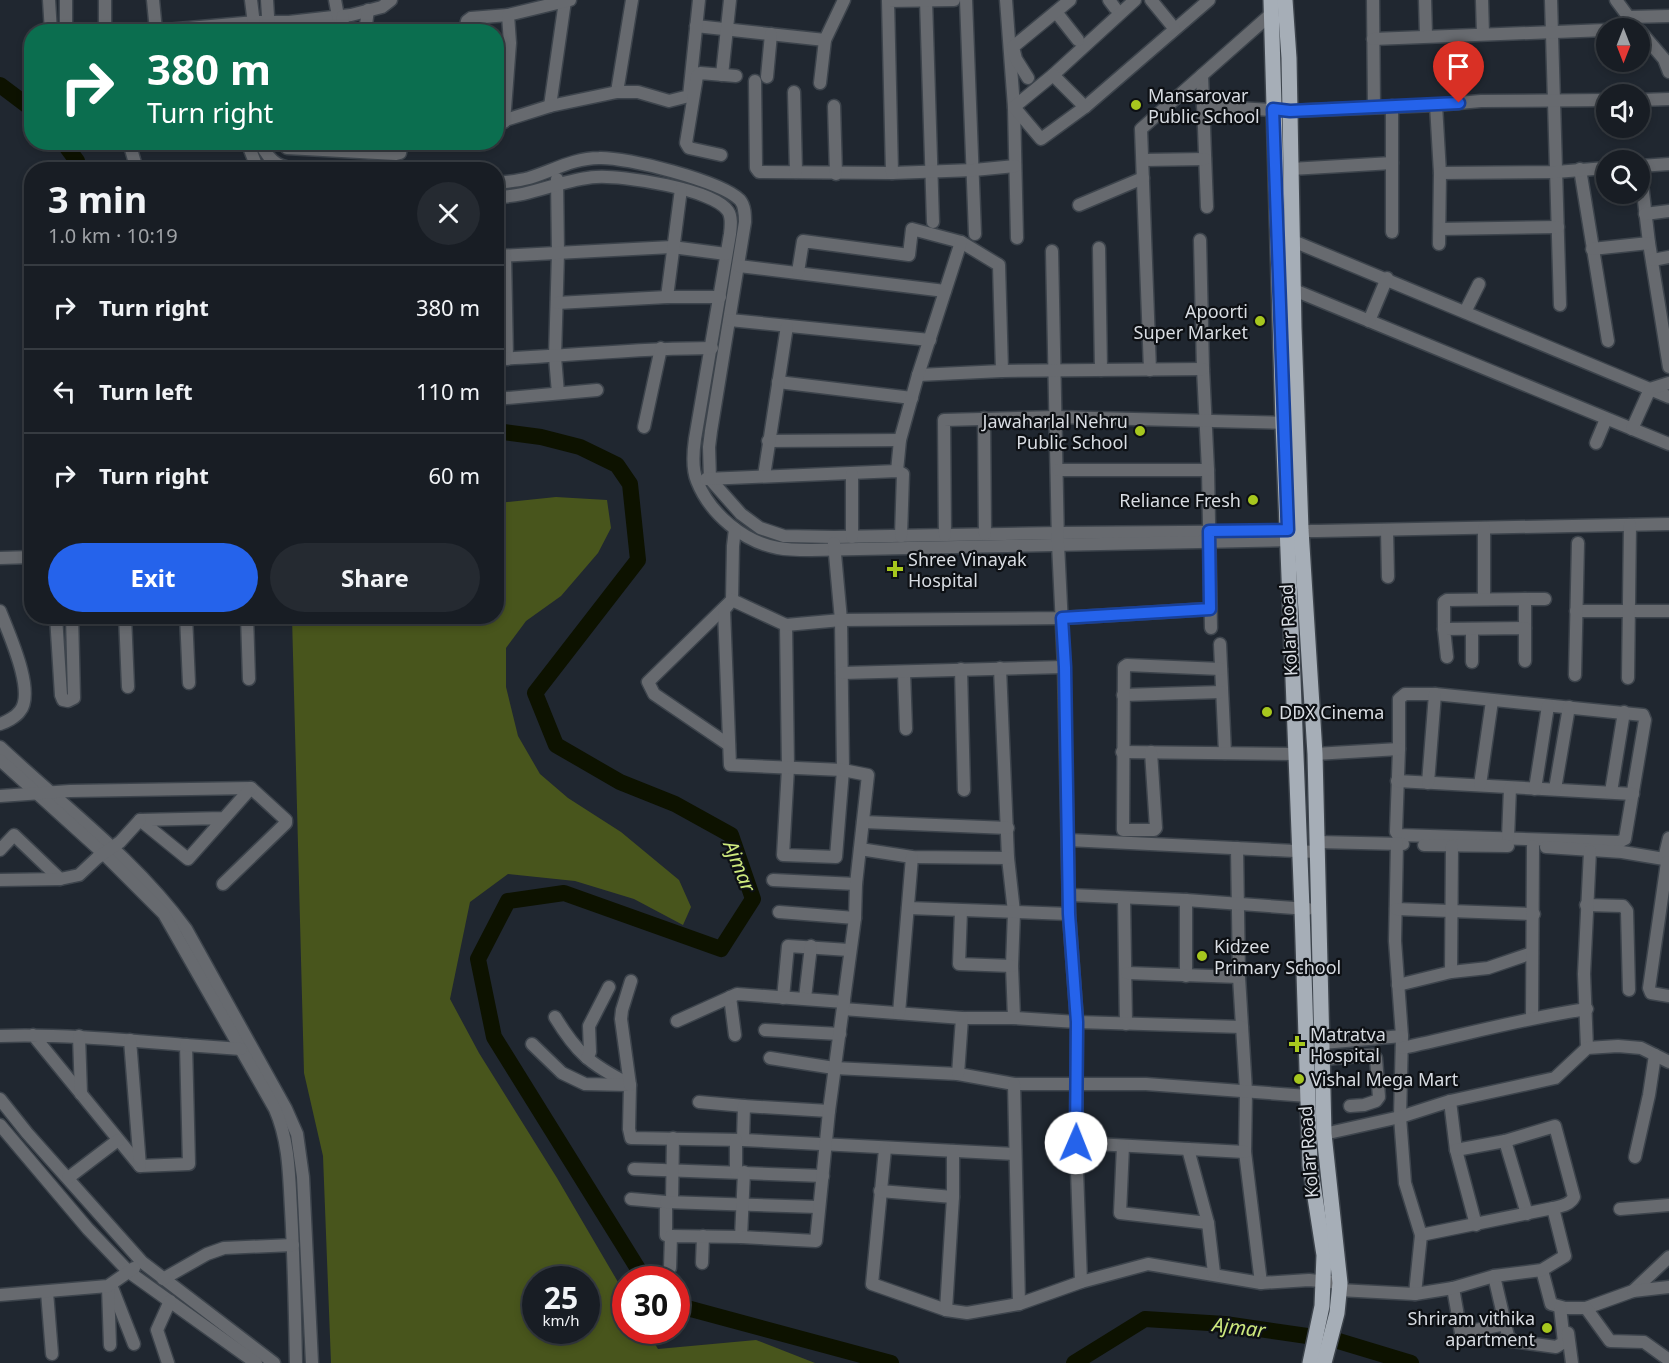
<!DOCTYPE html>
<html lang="en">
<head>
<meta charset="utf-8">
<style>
  :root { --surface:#181d24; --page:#252a31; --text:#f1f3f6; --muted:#9fa2a6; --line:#363b41; --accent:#2563eb }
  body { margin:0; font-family:"Noto Sans",sans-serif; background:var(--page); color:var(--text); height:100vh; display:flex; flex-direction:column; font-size:22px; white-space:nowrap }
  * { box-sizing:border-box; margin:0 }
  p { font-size:20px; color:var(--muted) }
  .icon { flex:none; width:33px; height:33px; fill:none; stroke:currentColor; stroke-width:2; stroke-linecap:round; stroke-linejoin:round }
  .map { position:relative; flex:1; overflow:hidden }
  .sheet { position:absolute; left:24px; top:162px; width:480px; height:462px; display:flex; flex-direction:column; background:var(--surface); border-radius:24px; box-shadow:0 3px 9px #0003,0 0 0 2px var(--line) }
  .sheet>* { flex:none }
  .banner { position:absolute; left:24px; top:24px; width:480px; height:126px; border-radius:24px; box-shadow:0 3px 9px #0003,0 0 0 2px var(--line); background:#0b6e4f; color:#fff; overflow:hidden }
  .needle { width:39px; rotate:180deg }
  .fabs { position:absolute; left:1596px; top:18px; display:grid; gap:12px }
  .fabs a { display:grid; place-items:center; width:54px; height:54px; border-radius:50%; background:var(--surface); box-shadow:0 3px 9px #0003,0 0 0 2px var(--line); font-size:30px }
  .speed { position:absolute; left:522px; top:1266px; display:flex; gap:12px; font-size:30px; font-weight:700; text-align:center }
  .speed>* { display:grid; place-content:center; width:78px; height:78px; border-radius:50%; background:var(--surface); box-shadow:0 3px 9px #0003,0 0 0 2px var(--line); line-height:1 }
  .speed small { font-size:15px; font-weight:400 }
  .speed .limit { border:9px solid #d22; background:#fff; color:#111 }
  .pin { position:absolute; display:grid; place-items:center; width:51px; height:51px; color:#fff; margin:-62px -26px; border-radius:50% 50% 50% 0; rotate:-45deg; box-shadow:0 0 6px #0007 }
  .pin .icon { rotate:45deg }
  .me { position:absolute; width:66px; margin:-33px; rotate:1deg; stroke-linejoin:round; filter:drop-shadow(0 0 4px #0008) }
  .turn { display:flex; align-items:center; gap:21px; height:126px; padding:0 24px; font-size:27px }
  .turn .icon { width:78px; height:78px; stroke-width:2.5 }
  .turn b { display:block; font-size:42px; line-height:51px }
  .round { display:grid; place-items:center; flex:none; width:63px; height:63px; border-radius:32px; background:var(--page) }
  .headline { display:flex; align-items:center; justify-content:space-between; height:102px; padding:0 24px }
  h1 { font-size:36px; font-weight:700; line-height:45px }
  .primary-button { display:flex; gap:12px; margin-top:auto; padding:12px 24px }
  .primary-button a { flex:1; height:69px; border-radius:36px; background:var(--accent); color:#fff; font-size:24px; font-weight:700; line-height:69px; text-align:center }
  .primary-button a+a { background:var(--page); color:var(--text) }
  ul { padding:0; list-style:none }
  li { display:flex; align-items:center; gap:18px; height:84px; padding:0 24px; border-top:2px solid var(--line) }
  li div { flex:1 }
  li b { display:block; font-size:22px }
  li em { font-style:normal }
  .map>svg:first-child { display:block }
  .green { fill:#48551c; fill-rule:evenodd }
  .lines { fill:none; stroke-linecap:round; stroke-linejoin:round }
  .river { stroke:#0d1200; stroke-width:16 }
  .minor-casing { stroke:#3d444c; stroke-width:15 }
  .major-casing { stroke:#3d444c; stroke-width:18 }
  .minor { stroke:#676a6f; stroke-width:12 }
  .major { stroke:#a6aeb7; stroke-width:15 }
  .route-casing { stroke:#184099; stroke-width:15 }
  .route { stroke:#2563eb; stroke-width:10 }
  .poi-dot { fill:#a7c71e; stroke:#0d1014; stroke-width:2 }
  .labels { text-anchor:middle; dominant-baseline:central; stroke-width:4.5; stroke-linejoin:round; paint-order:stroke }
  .poi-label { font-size:18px; fill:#d8dce2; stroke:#0d1014; text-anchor:start }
  .street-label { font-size:18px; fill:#d8dce2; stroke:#0d1014 }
  .water-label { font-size:20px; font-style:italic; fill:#cde87d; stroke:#0d1014 }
</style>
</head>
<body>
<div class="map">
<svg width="1669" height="1363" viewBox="0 0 1669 1363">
  <rect width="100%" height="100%" fill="#202730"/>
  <!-- green -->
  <path class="green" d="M556 497 607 500 611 528 598 553 561 596 526 621 506 648V687L518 736 540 774 568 798 621 832 679 880 691 907 683 925 634 899 575 881 508 874 470 902 450 999 479 1053 557 1178 625 1294 626 1330 647 1331 658 1349 756 1340 815 1363H331L323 1156 304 1073 292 617 496 616 497 503ZM536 1280H586V1330H536Z"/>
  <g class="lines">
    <!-- river -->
    <g class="river">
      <path d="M0 85 32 109"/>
      <path d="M63 142 77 161 79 170"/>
      <path d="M496 431 541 437 580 447 617 465 630 484 638 560 535 693 556 745 620 782 675 804 731 835 753 899 721 949 564 893 508 901 478 959 494 1037 645 1280"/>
      <path d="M676 1305 891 1363"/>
      <path d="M1074 1363 1145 1319 1225 1324 1335 1340 1411 1363"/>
    </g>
    <defs>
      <g id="minor">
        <path d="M49 0 51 32"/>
        <path d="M66 0V32"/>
        <path d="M153 0 156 31 255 22H289L351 15 382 7 391 0"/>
        <path d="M251 0 255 32"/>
        <path d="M267 0 269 32"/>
        <path d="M335 0 338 16"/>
        <path d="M926 0 933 222"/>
        <path d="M966 0 975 234"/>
        <path d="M1006 0 1014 107 1017 238"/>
        <path d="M1109 0 1115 8"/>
        <path d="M1135 0 1053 75 1014 107 1041 139 1085 107 1209 0"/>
        <path d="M1151 0 1174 28"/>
        <path d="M1373 0 1374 107"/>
        <path d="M1425 0 1426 35"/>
        <path d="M1482 0 1483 34"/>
        <path d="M1551 0 1560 305"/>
        <path d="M1616 0 1633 23"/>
        <path d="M1056 12 1078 40"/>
        <path d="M1629 17 1669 16"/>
        <path d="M696 26 825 40"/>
        <path d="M1640 31 1664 59 1669 72"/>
        <path d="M105 32V0"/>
        <path d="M342 32 343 16"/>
        <path d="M365 32 368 10"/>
        <path d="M465 32 467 21 471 18 508 15"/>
        <path d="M1373 39 1606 30"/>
        <path d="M722 75 730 0"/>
        <path d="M1053 75 1085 107"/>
        <path d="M1202 75 1207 207"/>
        <path d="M767 77 771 34"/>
        <path d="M1028 78 1016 59 1013 47 1070 0"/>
        <path d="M755 81 756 168 759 172 892 173 974 170 1015 166"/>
        <path d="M820 83 825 40 844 0"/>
        <path d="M617 92 632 0"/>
        <path d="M794 92 796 172"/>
        <path d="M1640 100 1669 99"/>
        <path d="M1436 105 1440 173 1439 244"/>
        <path d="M550 106 565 1"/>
        <path d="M834 106 836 174"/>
        <path d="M1203 106 1290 111 1436 105 1481 101 1606 100"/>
        <path d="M504 122 510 43 508 15 570 0"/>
        <path d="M496 123 550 106 617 92H638L669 101 689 96 699 0"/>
        <path d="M129 142 137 170"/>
        <path d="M247 142 258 170"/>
        <path d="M260 142C271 165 280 168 305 170"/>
        <path d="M281 142 287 148 396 154 400 153 402 142"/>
        <path d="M721 155 689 148 686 143 697 76 700 73 736 76"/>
        <path d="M1143 160 1205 159"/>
        <path d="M1640 166 1669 164"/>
        <path d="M1640 167 1649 243 1669 367"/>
        <path d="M1291 169 1392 163"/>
        <path d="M1580 169 1608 341"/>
        <path d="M892 173 888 1 954 0"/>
        <path d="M1440 173 1556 172 1606 168"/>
        <path d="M557 179 558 253 555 357 558 393"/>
        <path d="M496 183C507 182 518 181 529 178 552 171 574 158 599 158 627 157 721 181 740 200 745 206 745 215 745 222L711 431 709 447 710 479 741 514 760 528 784 536 834 537 1059 533 1318 531 1669 524"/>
        <path d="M496 197C531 197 562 179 596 177 621 175 714 189 728 211 732 217 731 226 730 234L695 439C693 453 692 469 697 481 710 514 744 542 778 548 788 550 800 550 811 550L1295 540"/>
        <path d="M1079 205 1143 178"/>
        <path d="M1645 214 1669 211"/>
        <path d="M1440 229 1558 227"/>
        <path d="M1392 232V106"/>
        <path d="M1200 240 1203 369 1208 470 1211 628"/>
        <path d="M1293 241 1669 397"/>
        <path d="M1099 248 1101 370"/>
        <path d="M1592 249 1649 243"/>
        <path d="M1052 251 1058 544 1064 667 1069 914 1077 1022 1076 1143 1081 1282"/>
        <path d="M496 256 672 247 726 254"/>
        <path d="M505 256 507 359"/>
        <path d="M1653 260 1669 257"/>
        <path d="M739 266 945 291"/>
        <path d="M798 272 803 241 909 255 912 229 961 242 999 265 1002 371"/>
        <path d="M1294 290 1669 444"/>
        <path d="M667 297 681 189"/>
        <path d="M557 303 667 297H720"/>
        <path d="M1465 312 1479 284"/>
        <path d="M730 320 930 340"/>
        <path d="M1369 321 1387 278"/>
        <path d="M496 359C568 356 640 348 712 348"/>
        <path d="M1150 370 1141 129 1271 14"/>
        <path d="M918 375 1002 371 1203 369"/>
        <path d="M778 382 912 398"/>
        <path d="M496 399 597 390"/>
        <path d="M984 418 985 534"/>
        <path d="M644 427 661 348"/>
        <path d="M1632 429 1650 389 1669 383"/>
        <path d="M768 441 900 440"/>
        <path d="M1596 443 1606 419"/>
        <path d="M1058 470H1208"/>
        <path d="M897 471 900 440 918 375 961 242"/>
        <path d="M764 476 787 326"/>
        <path d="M706 479 897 471 903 474 901 536"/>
        <path d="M1387 530 1388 577"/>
        <path d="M945 535 944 420 1056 417 1291 423"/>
        <path d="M852 537V474"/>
        <path d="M0 558 32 557"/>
        <path d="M1484 599V528"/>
        <path d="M1525 599H1545"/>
        <path d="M0 611C8 632 36 692 20 711 16 717 6 722 0 724"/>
        <path d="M1576 611H1669"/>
        <path d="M56 616 61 695 63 700 68 701 74 698 72 616"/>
        <path d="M125 616 128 687"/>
        <path d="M186 616 189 683"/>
        <path d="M247 616 249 679"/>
        <path d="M786 625 788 768 783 855 836 857 843 770 841 620 834 543"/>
        <path d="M1444 629V602L1447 600 1525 599V628"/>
        <path d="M1472 629V662"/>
        <path d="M1220 644 1225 753"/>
        <path d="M1447 657 1444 629 1525 628V661"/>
        <path d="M1000 668 1008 858 1014 912 1012 966 1014 1018"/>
        <path d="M961 669 964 790"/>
        <path d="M904 672 906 729"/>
        <path d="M842 673 1064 667"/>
        <path d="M1575 675 1578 543"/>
        <path d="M1628 678 1630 525"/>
        <path d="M1405 694H1435L1643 715 1645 720 1625 839 1619 842 1398 835 1396 832 1399 749V699Z"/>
        <path d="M1123 695 1221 692"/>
        <path d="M729 745 654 694 648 682 732 600 733 546 735 529"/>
        <path d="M0 747C63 806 135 859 186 929L286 1109 297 1134 303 1177 312 1363"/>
        <path d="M1122 752 1295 754"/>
        <path d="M1151 752 1156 828 1154 830H1123L1124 667 1127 665 1221 669"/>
        <path d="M1315 754 1399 749"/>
        <path d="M0 760 103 853 164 914 275 1109C289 1141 289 1174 291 1209 294 1261 295 1312 296 1363"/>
        <path d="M1397 781 1633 794"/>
        <path d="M1428 783 1435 694"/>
        <path d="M1480 785 1492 701"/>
        <path d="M1535 789 1548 706"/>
        <path d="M1555 789 1569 707"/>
        <path d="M1611 792 1624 712"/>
        <path d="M0 796 70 791 251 788 286 820V823L223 884"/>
        <path d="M223 818 140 820 188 859 251 788"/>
        <path d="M863 822 1008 828"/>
        <path d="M1508 838 1510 788"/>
        <path d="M1068 840 1316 852"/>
        <path d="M1318 842 1403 844"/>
        <path d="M1397 843 1395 941 1402 1036 1400 1117 1405 1183 1421 1235 1415 1294"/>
        <path d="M1424 845 1508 846"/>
        <path d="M1546 847 1622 852 1664 859 1669 863"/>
        <path d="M1237 848 1239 977 1246 1091 1245 1152 1261 1283"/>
        <path d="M860 849 912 857 1008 858"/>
        <path d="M0 850 14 835 60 879"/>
        <path d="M1664 859 1669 838"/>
        <path d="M1667 862 1649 988 1651 993 1669 996"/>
        <path d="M0 880 60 879 79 875 97 858 120 842 140 820"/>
        <path d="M773 880 856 884"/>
        <path d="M1070 895 1186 900 1308 909"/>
        <path d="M1124 898 1126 1024"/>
        <path d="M1186 900V976"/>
        <path d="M1586 905 1623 906 1627 911 1629 990"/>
        <path d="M908 908 1069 914"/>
        <path d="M1396 909 1534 914"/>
        <path d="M961 911 959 964 1012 966"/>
        <path d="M779 912 855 918"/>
        <path d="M1451 972 1452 846"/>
        <path d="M1127 973 1239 977"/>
        <path d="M1398 985 1451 972 1488 968 1532 953"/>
        <path d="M730 997 735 1035"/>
        <path d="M783 998 788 946 849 950"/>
        <path d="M805 998 811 946"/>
        <path d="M843 1009 962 1018H1014L1077 1022 1242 1027"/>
        <path d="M899 1013 912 857"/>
        <path d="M555 1017C577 1053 590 1064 627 1083"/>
        <path d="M1532 1017 1533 846"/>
        <path d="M677 1021 737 994 844 1002"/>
        <path d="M765 1030 840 1034"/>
        <path d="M0 1036C62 1034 124 1040 186 1045L189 1164 140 1166 33 1035"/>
        <path d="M79 1036 81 1094"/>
        <path d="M130 1040 140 1166"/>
        <path d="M1323 1043 1402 1036"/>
        <path d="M532 1044 562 1073 585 1084 630 1085 629 1129 631 1138 743 1140 1015 1154"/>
        <path d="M186 1045 241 1049"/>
        <path d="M1402 1048C1464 1035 1524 1018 1587 1009"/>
        <path d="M1587 1048 1584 974 1590 851"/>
        <path d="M587 1058 590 1052 589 1026 609 987"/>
        <path d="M770 1058 834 1068 958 1074 1014 1084H1146L1308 1096"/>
        <path d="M1323 1059 1373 1055 1376 1058 1379 1097 1376 1101 1364 1105 1350 1106"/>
        <path d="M958 1074 962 1018"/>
        <path d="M1014 1084 1019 1304"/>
        <path d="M630 1085 621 1019 622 1010 631 981"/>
        <path d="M0 1099 27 1133 142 1262 274 1363"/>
        <path d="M1450 1101 1456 1150 1476 1225"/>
        <path d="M699 1102 744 1106"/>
        <path d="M0 1125 88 1229 129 1272 256 1363"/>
        <path d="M1324 1134 1400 1117 1450 1101 1555 1078 1587 1048 1618 1046 1641 1048 1669 1062"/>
        <path d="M743 1140 744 1106 829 1111"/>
        <path d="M1505 1141 1527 1214"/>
        <path d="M1076 1143 1245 1152"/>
        <path d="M1123 1146 1120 1213 1208 1223"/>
        <path d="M885 1149 872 1284 946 1310 967 1313 1019 1304 1081 1282 1148 1264 1261 1283 1309 1280 1340 1283"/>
        <path d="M1188 1149 1208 1223 1214 1273"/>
        <path d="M1635 1157 1649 1095 1655 1055"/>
        <path d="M634 1169 823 1176"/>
        <path d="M736 1172V1140"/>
        <path d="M68 1178 118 1140"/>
        <path d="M880 1191 953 1197"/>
        <path d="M631 1199 666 1202V1235L671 1236"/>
        <path d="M672 1201 673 1138"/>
        <path d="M666 1202 818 1207"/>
        <path d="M1620 1209 1669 1205"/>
        <path d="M1421 1235 1553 1208C1561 1206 1570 1205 1574 1197L1555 1126 1505 1141 1456 1150"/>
        <path d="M741 1237 744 1172"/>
        <path d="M702 1263 703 1236"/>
        <path d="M670 1268 671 1236 741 1237 816 1241 829 1111 855 918 856 884 868 775 843 770 730 765 724 610 732 600 786 625 841 620 1062 618 1210 609"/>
        <path d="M1542 1270 1551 1304 1565 1308H1586L1633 1291 1669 1257"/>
        <path d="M1494 1276 1508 1336 1512 1341 1556 1347 1564 1342 1560 1307"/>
        <path d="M163 1279 207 1254 224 1248 293 1245"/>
        <path d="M111 1285 134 1344"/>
        <path d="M108 1287 110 1345"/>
        <path d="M1453 1288 1461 1333 1505 1324"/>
        <path d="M1339 1290 1415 1294 1453 1288 1494 1276 1542 1270 1565 1256 1553 1208"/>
        <path d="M1633 1291 1669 1287"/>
        <path d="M47 1292 52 1354"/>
        <path d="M0 1295 108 1286 134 1268"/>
        <path d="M1586 1308 1610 1341 1644 1342 1669 1360"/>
        <path d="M946 1310 953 1197V1151"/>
        <path d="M1568 1333 1572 1363"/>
        <path d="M168 1363 157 1330 170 1301"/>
      </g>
      <g id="major">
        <path d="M1271 0 1283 423 1302 909 1310 1165 1324 1255 1322 1306 1310 1363"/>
        <path d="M1285 0 1289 58 1294 328 1301 530 1315 754 1324 1134 1340 1283 1337 1313 1324 1363"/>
      </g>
    </defs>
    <!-- minor casing -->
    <use href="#minor" class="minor-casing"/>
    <!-- major casing -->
    <use href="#major" class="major-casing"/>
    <!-- minor -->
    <use href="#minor" class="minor"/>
    <!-- major -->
    <use href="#major" class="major"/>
  </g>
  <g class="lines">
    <defs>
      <path id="route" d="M1076 1143 1077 1022 1069 914 1065 667 1062 618 1210 609 1209 531 1288 530 1273 109 1290 111 1459 103"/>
    </defs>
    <!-- route casing -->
    <use href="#route" class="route-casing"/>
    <!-- route -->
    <use href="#route" class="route"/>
  </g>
  <!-- markers -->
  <g class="poi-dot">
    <circle cx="1136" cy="105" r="6"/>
    <circle cx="1260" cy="321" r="6"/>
    <circle cx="1140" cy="431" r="6"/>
    <circle cx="1253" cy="500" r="6"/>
    <path d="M892 560h6v6h6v6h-6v6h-6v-6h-6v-6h6z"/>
    <circle cx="1267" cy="712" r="6"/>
    <circle cx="1202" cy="956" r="6"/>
    <path d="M1294 1035h6v6h6v6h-6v6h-6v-6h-6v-6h6z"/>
    <circle cx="1299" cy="1079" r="6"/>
    <circle cx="1547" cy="1328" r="6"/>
  </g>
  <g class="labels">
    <!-- poi labels -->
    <g class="poi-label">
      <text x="1148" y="95">Mansarovar<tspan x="1148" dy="21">Public School</tspan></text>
      <text x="1248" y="311" text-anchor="end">Apoorti<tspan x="1248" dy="21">Super Market</tspan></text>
      <text x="1128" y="421" text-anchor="end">Jawaharlal Nehru<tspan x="1128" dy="21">Public School</tspan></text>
      <text x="1241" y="500" text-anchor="end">Reliance Fresh</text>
      <text x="908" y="559">Shree Vinayak<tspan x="908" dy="21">Hospital</tspan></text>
      <text x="1279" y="712">DDX Cinema</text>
      <text x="1214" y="946">Kidzee<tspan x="1214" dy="21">Primary School</tspan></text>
      <text x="1310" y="1034">Matratva<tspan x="1310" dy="21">Hospital</tspan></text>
      <text x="1311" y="1079">Vishal Mega Mart</text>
      <text x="1535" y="1318" text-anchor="end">Shriram vithika<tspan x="1535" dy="21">apartment</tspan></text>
    </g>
    <!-- street labels -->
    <g class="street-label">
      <text transform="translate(1288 630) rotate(-93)">Kolar Road</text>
      <text transform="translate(1308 1152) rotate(-94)">Kolar Road</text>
    </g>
    <!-- water labels -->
    <g class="water-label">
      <text transform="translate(740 866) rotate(68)">Ajmar</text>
      <text transform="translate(1239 1327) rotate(7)">Ajmar</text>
    </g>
  </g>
</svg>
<div class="fabs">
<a><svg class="needle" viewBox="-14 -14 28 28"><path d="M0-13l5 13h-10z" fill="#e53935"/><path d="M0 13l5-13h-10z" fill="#9fa2a6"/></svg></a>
<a><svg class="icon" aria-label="sound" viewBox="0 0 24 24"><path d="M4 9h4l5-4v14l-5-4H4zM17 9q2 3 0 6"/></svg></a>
<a><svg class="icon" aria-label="search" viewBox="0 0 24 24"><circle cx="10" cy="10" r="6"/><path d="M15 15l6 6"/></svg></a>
</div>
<div class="speed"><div>25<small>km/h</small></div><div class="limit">30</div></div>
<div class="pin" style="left:1459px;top:103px;background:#d93025"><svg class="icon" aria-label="arrive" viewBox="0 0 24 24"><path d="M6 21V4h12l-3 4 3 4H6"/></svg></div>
<svg class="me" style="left:1076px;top:1143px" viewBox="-20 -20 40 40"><circle r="19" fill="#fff"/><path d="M0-13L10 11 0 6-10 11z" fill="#2563eb"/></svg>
<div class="banner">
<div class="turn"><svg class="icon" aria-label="right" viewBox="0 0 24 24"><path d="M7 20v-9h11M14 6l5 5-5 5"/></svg><div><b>380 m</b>Turn right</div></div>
</div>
<section class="sheet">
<div class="headline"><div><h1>3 min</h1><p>1.0 km · 10:19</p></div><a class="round"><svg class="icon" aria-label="close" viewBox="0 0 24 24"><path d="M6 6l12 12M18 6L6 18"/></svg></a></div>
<ul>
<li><svg class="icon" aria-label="right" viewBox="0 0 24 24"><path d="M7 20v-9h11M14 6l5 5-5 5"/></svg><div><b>Turn right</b></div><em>380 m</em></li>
<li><svg class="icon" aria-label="left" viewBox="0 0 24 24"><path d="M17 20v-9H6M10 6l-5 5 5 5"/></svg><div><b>Turn left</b></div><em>110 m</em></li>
<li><svg class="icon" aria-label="right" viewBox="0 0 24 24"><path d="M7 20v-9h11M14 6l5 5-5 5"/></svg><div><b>Turn right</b></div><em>60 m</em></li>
</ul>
<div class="primary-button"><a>Exit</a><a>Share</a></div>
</section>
</div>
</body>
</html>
